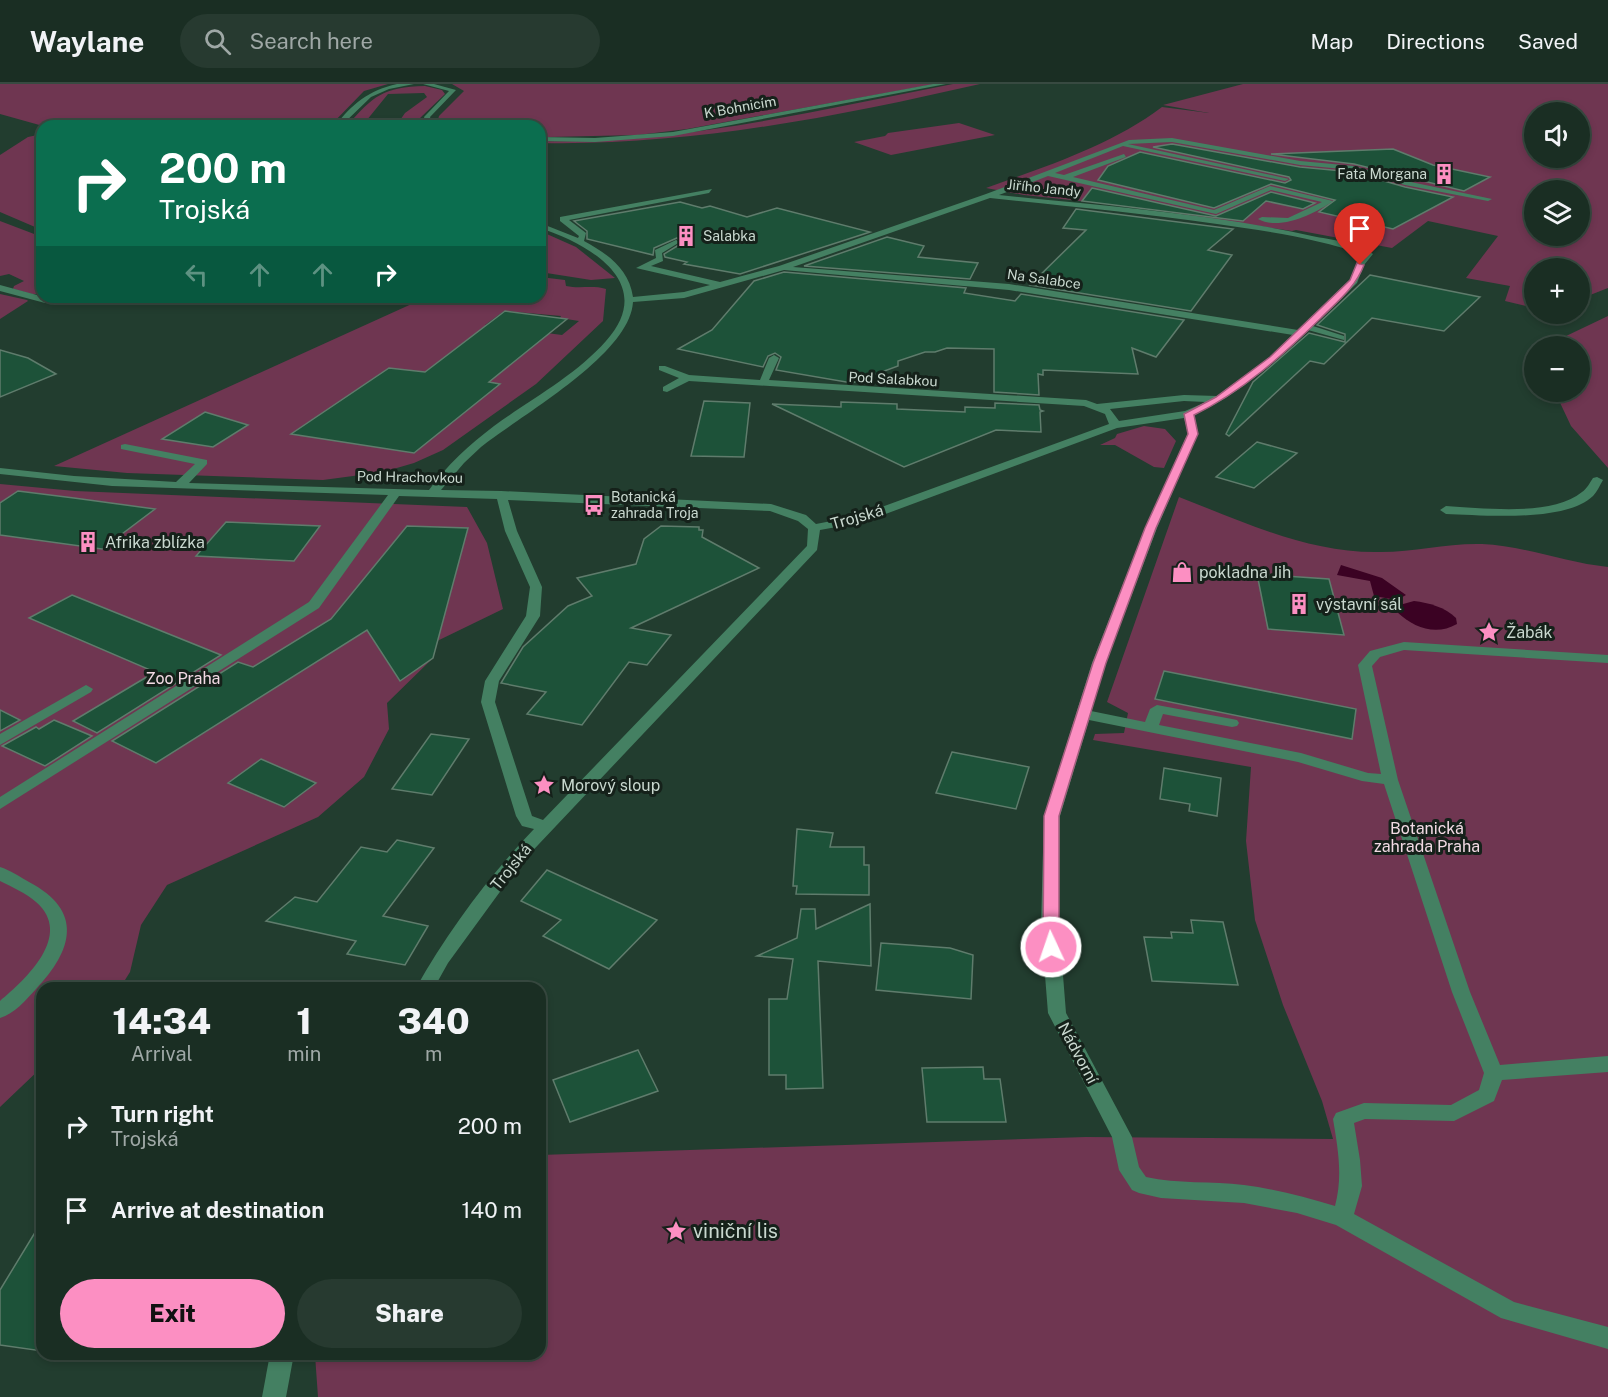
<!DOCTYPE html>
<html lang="en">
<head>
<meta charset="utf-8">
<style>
  :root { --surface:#1a2e23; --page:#273a30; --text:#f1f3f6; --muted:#9fa8a6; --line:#384a41; --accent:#fc8fc2 }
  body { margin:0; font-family:"Public Sans",sans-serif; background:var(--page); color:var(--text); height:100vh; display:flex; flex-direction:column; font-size:22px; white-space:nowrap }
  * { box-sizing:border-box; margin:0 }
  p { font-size:20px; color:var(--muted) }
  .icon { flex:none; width:33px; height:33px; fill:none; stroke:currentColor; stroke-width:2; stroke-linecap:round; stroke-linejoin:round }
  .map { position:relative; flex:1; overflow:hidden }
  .panel { position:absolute; left:36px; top:898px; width:510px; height:378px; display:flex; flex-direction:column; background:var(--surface); border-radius:18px; box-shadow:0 3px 9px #0003,0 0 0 2px var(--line) }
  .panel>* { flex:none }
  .banner { position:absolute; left:36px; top:36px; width:510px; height:183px; border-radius:18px; box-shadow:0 3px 9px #0003,0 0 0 2px var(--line); background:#0b6e4f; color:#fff; overflow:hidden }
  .tools { position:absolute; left:1524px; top:18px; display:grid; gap:12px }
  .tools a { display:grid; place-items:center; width:66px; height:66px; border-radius:50%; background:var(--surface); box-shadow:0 3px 9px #0003,0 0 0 2px var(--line); font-size:30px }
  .pin { position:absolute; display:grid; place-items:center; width:51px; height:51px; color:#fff; margin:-62px -26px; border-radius:50% 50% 50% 0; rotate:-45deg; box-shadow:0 0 6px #0007 }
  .pin .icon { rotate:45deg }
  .me { position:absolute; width:66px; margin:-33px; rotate:357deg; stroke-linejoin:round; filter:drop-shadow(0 0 4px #0008) }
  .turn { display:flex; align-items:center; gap:21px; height:126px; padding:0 24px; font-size:27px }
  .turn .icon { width:78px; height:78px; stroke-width:2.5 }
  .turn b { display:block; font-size:42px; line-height:51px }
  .lanes { display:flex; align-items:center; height:57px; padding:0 24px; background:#0003; justify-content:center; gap:30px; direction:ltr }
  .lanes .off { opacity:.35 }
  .eta { display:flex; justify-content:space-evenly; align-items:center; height:102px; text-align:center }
  .eta b { font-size:36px; font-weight:800; line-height:42px }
  .primary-button { display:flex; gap:12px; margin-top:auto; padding:12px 24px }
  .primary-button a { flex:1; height:69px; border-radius:36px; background:var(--accent); color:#111; font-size:24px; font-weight:800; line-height:69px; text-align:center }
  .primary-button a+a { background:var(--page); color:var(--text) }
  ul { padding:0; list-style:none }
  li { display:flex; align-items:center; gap:18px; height:84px; padding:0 24px }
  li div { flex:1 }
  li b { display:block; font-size:22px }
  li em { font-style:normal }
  header { display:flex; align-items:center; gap:36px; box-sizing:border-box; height:84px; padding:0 30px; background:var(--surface); border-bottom:2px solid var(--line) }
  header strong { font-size:28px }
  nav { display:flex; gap:33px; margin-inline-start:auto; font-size:21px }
  .search { width:420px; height:54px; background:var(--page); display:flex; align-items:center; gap:15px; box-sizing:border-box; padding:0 21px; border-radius:33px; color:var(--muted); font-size:22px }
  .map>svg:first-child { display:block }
  .green { fill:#6f3651; fill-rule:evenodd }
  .water { fill:#3b0223 }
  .building { fill:#1d5239; stroke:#5f7c6c; stroke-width:1.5 }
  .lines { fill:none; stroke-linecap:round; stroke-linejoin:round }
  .minor { fill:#448062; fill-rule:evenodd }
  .route { fill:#fc8fc2; stroke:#a45d7e; stroke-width:1.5 }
  .labels { text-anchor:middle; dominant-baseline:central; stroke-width:6; stroke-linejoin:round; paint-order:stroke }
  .far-street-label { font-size:14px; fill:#c9d8cf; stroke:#15211a }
  .far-poi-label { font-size:14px; fill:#c9d8cf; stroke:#15211a; text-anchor:start }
  .street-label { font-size:16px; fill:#c9d8cf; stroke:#15211a }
  .poi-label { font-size:16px; fill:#c9d8cf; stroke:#15211a; text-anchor:start }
  .park-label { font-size:16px; fill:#f2dae4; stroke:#15211a }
  .near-poi-label { font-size:20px; fill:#c9d8cf; stroke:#15211a; text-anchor:start }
</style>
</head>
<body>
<header>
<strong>Waylane</strong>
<div class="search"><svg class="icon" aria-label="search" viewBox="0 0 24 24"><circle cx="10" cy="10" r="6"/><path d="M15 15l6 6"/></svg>Search here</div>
<nav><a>Map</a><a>Directions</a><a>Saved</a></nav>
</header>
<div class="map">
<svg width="1608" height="1313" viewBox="0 0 1608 1313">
  <rect width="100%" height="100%" fill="#223d2f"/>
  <!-- green -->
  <g class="green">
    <path d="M0 0H388L364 7 330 42H43L0 30Z"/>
    <path d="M452 0H935L687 45 638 51 549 53H540V42H442L437 39 439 32 464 7Z"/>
    <path d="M953 0H980C836 33 688 62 540 59V57C680 61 817 26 953 0Z"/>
    <path d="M1243 0H1608V204L1580 215V184H1534V224L1505 217 1510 202 1466 194 1498 152 1428 137 1392 164 1296 146 1292 147 1173 129V127L1024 111 986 104C1047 82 1110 62 1162 23L1209 29 1163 21ZM1534 28H1580V74H1534ZM1534 106H1580V152H1534Z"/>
    <path d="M425 2 442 6 445 10 419 35 421 42H396L405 29 427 13 424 9 388 10 362 42H347C373 12 383 3 425 2Z"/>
    <path d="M959 39 995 51 891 71 854 58 885 52 888 49Z"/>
    <path d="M42 50V146L0 128V71L28 53Z"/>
    <path d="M0 137 42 153V210H32L13 205 14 202 24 197 9 190 0 192Z"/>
    <path d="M540 147 576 163 615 194 591 196 540 188Z"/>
    <path d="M540 193 565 196 566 202C579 205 593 201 606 205L603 237 536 300 443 366 414 379 383 388 323 396 127 389 54 382 427 213H540ZM504 227 561 232 560 234 579 237 562 251 485 241Z"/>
    <path d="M0 210 27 216 28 217 0 235Z"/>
    <path d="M1608 232V384L1571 342 1555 308H1580V262H1559L1564 253Z"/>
    <path d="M1144 342 1165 345 1176 357 1164 384 1154 383 1115 361H1100L1115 354 1117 350Z"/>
    <path d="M0 400 75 407 467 423 487 459 503 525 433 559V574L387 619 389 645 364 693 318 733 167 801 141 841 130 888 120 904H42V983L0 1023Z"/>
    <path d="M1179 413C1244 438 1310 470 1381 468 1415 468 1448 459 1482 460 1525 462 1566 479 1608 483V1313H318L315 1271 540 1270V1071L1086 1053 1333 1055 1322 1017 1283 921 1255 836 1246 757 1251 683 1093 656 1095 650 1124 649 1128 629 1107 618Z"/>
  </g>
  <!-- water -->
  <g class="water">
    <path d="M1341 481 1382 494 1406 511 1397 516 1374 512 1370 497 1337 491Z"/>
    <path d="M1414 517C1429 519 1445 523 1456 534L1457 540C1436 552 1414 544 1397 528L1396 522Z"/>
  </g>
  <!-- building -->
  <g class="building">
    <path d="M1172 60 1300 83 1353 88 1405 103 1453 113 1393 145 1319 128 1335 116 1271 100 1214 124 1098 96 1108 82 1140 68 1285 99 1291 96 1289 93 1153 63Z"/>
    <path d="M1393 65 1433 81 1490 93 1464 107 1354 80 1271 70Z"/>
    <path d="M1092 104 1216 132 1271 108 1315 119 1303 125 1266 117 1243 137 1082 117Z"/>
    <path d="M680 118 702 124 710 122 747 133 777 124 870 148 740 190 684 180 687 178 665 173 664 170 682 159 677 154 654 164 653 171 587 155V147L574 137Z"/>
    <path d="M1076 125 1233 145 1208 166 1232 171 1191 227 1030 201 1086 146 1063 144Z"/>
    <path d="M887 153 924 162 918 173 978 179 970 195 804 182Z"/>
    <path d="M784 188 966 204 964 209 1015 217 1021 210 1184 236 1156 273 1132 264 1138 290 1043 286V291L1038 290 1039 311 994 308V265L947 264 935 268H925L898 277V282L852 299 776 286 781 273 775 269 768 272 763 283 678 265 712 246 754 197Z"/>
    <path d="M1370 191 1480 213 1444 247 1372 234 1324 280 1310 277 1229 352 1226 350 1253 298 1309 249 1345 258V250L1317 241Z"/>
    <path d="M505 227 567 235 489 298 500 300 414 369 291 350 389 284 425 288Z"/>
    <path d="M0 266 28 274 56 290 0 313Z"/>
    <path d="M704 317 750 319 744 373 691 372Z"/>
    <path d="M841 318 897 320V325L965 328V323L995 324V319L1039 321 1040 326 1043 327 1040 328 1041 348 996 346 904 383 772 320 841 323Z"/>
    <path d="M205 328 248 341 213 363 162 355Z"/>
    <path d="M1257 358 1297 369 1254 404 1216 393Z"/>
    <path d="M18 407 74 414 155 425 102 465 0 451V419Z"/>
    <path d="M226 438 320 442 294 477 196 472Z"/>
    <path d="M407 442 468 444 433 574 400 597 367 546 156 679 112 657 238 578 253 583 331 535Z"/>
    <path d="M661 442 699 443V446H703L702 453 759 484 631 544 671 551 647 581 629 578 582 641 527 630 546 608 501 599 523 563 568 522 592 512 577 494 636 480 644 455Z"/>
    <path d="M1257 490 1329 495 1344 551 1268 545Z"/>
    <path d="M72 511 221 571 97 649 73 637 155 588 29 534Z"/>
    <path d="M1164 587 1356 625 1352 655 1155 615Z"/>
    <path d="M0 626 20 636 0 647Z"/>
    <path d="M54 636 92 652 45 682 2 662 36 643 39 645Z"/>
    <path d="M431 650 469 655 432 711 392 705Z"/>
    <path d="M952 668 1029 683 1016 725 936 709Z"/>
    <path d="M261 675 316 699 284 723 228 699Z"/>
    <path d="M1164 684 1221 694 1217 732 1189 727 1190 720 1160 715Z"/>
    <path d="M797 745 833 749 830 763H864V781H869V811L796 810 797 802H793Z"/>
    <path d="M397 756 434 764 383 832 428 842 405 881 347 870 356 857 266 837 295 813 317 818 361 763 387 768Z"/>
    <path d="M547 786 584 803 657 836 609 885 543 852 561 836 521 817Z"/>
    <path d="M870 820 871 882 818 877 823 1004 786 1005V991H769V915H787L793 875 757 872 797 854 801 825H815L816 845Z"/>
    <path d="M1191 836 1223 838 1238 901 1152 897 1144 853 1172 854 1171 848 1193 849Z"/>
    <path d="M881 859 950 864 973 871 971 915 876 906Z"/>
    <path d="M638 966 658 1007 570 1038 553 996Z"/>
    <path d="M983 983 984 995H1000L1006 1038H927L922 984Z"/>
    <path d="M42 1137V1267L0 1261V1206Z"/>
  </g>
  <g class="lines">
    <!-- minor -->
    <g class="minor">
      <path d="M397 0H414L389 5 371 13 341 42H335C352 20 369 6 397 0Z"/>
      <path d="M423 0H434L456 6 430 33 433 42H427L424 33 449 7Z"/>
      <path d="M933 0H946L673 52 595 58 540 57V53L595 54 673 48Z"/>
      <path d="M1172 54 1300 77 1354 82 1406 97 1492 115 1488 117 1405 101 1353 86 1300 81 1172 58 1128 60 1289 95 1285 97 1123 62 1055 89 1064 91 1124 70 1126 73 1073 93 1214 126 1270 102 1333 117C1315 130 1279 147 1258 135L1262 133 1288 134 1322 118 1271 106 1216 130 1048 92 999 111C1104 122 1209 129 1312 152 1331 156 1357 158 1373 170L1364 181 1357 199 1313 242 1344 252V256L1308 246C1273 280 1238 311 1194 331L1198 349 1157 444 1106 579 1091 627 1145 638 1150 625 1157 621 1232 635 1237 636 1239 639 1237 642 1232 643 1163 630 1159 641 1301 669 1368 689 1381 690 1358 581 1370 567 1404 558 1608 571V579L1404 566 1380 573 1372 582 1398 696 1470 908 1500 981 1608 972V988L1502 996 1494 1017 1454 1037 1365 1035 1354 1039 1360 1076 1362 1102 1354 1130 1514 1218 1608 1243V1265L1501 1234 1336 1141 1297 1129 1244 1119 1161 1114 1139 1109 1132 1106 1119 1086 1112 1053 1048 929 1041 841 1044 732 1092 579 1145 444 1188 349 1184 334 1117 344 864 438 820 446 817 466 521 779 448 879 434 904H416C448 847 489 792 534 745L522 742 516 732 481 618 485 597 526 532 530 503 505 447 497 415 399 412 319 524 0 725V713L309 518 388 411 112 402 0 390V384L74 392 176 398 195 380 121 365V361L125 360 207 376V380L189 399 429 406C447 381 469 361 494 342 531 315 575 292 606 257 658 199 589 160 540 144V139L578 154 579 152 560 137V133L712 105 709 109 569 136 586 149 584 157C608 170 629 185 633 213L684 208 710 201 636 184 656 174 655 166 676 156 680 158 662 169 663 177 651 182 720 198 779 182 986 110 1129 56ZM990 114C1065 122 1141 129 1217 140 1266 147 1317 154 1364 171L1356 181 1350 196 1298 246 1009 200 793 183ZM784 186 1009 206 1293 251 1270 273 1217 312 1184 311 1097 320 1086 316 769 296 779 274 774 271 769 274 760 296 689 291 665 282H659V286L679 294 663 303V307L667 308 689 297 1084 322 1105 330 1109 340 857 432 816 440 806 431 771 420 501 407 441 406 464 379 481 363C521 331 630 271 633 218L684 214ZM1184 317 1206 318 1185 327 1119 337 1110 325ZM508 416 770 427 798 437 808 445 807 462 543 736 532 732 495 618 499 597 540 532 542 503 517 447ZM1089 636 1298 678 1362 697 1384 700 1452 908 1484 989 1479 1006 1451 1021 1364 1019 1336 1029 1333 1035C1338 1065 1343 1092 1335 1122 1305 1113 1275 1105 1244 1101 1211 1097 1178 1100 1146 1093L1139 1083 1132 1053 1066 929 1059 841 1060 732Z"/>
      <path d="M0 201 48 214 49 216 45 219 0 207Z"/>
      <path d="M1597 393 1603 396C1600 401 1597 408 1593 412 1565 439 1482 431 1446 430L1440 426 1446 422C1484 424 1551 433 1582 408 1587 405 1590 398 1593 394Z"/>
      <path d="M86 601 93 605 91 608 0 661V650Z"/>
      <path d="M0 783C10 786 20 793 29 798 84 827 73 866 36 905 26 916 14 930 0 934V917C26 895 74 851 36 818 26 809 12 803 0 797Z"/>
      <path d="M270 1270H294L286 1313H262Z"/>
    </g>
  </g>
  <!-- route -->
  <path class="route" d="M1357 179 1364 181C1355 204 1338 217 1321 234 1282 272 1243 307 1194 331L1198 350 1156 444 1106 579 1059 732V863L1051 869 1046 868 1043 863 1044 732 1093 579 1145 444 1188 350 1184 330 1216 313 1270 273 1350 196Z"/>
  <!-- icons -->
  <defs>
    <symbol id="building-bare" viewBox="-9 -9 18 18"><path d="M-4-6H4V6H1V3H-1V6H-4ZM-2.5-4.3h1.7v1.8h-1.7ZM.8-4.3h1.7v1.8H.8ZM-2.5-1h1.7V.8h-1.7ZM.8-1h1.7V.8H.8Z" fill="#fc8fc2" stroke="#15211a" stroke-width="2.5" paint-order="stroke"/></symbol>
    <symbol id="bus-bare" viewBox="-9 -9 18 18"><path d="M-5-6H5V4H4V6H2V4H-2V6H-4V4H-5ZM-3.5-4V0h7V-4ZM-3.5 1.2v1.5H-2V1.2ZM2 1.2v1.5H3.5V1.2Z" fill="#fc8fc2" stroke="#15211a" stroke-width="2.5" paint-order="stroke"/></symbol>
    <symbol id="shop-bare" viewBox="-9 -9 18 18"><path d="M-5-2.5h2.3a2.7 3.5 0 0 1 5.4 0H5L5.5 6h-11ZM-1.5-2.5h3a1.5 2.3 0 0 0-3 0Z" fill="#fc8fc2" stroke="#15211a" stroke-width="2.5" paint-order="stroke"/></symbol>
    <symbol id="sight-bare" viewBox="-9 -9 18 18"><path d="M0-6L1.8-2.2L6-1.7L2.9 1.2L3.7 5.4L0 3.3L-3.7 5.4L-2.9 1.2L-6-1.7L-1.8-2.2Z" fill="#fc8fc2" stroke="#15211a" stroke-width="2.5" paint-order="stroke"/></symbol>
  </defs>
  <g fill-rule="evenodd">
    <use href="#building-bare" x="1429" y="75" width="30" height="30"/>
    <use href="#building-bare" x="671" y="137" width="30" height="30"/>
    <use href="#bus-bare" x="579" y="406" width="30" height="30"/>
    <use href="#building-bare" x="73" y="443" width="30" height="30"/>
    <use href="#shop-bare" x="1167" y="473" width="30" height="30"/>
    <use href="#building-bare" x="1284" y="505" width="30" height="30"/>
    <use href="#sight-bare" x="1474" y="533" width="30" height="30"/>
    <use href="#sight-bare" x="529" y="686" width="30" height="30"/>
    <use href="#sight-bare" x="661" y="1132" width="30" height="30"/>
  </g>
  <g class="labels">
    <!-- far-street labels -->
    <g class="far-street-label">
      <text transform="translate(740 23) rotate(-10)">K Bohnicím</text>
      <text transform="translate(1044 104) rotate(6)">Jiřího Jandy</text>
      <text transform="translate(1044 195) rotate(8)">Na Salabce</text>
      <text transform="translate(893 295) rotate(3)">Pod Salabkou</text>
      <text transform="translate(410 393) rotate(1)">Pod Hrachovkou</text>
    </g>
    <!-- far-poi labels -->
    <g class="far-poi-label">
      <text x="1427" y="90" text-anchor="end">Fata Morgana</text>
      <text x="703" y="152">Salabka</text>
      <text x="611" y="413">Botanická<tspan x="611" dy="16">zahrada Troja</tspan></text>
    </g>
    <!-- street labels -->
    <g class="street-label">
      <text transform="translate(857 433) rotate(-16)">Trojská</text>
      <text transform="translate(511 783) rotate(-51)">Trojská</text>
      <text transform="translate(1078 969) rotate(62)">Nádvorní</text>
    </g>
    <!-- poi labels -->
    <g class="poi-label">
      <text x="105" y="458">Afrika zblízka</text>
      <text x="1199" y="488">pokladna Jih</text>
      <text x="1316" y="520">výstavní sál</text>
      <text x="1506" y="548">Žabák</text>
      <text x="561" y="701">Morový sloup</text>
    </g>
    <!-- park labels -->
    <g class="park-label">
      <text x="183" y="594">Zoo Praha</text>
      <text x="1427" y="744">Botanická<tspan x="1427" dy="18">zahrada Praha</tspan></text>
    </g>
    <!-- near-poi labels -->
    <g class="near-poi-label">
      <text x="693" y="1147">viniční lis</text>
    </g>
  </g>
</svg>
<div class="tools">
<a><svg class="icon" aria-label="sound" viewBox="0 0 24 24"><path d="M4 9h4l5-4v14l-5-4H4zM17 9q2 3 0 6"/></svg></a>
<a><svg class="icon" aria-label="layers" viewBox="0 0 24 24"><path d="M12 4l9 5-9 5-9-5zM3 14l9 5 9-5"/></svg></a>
<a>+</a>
<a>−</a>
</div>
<div class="pin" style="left:1360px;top:181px;background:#d93025"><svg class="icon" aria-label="arrive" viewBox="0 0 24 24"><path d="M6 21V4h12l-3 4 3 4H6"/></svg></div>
<svg class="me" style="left:1051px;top:863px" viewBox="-20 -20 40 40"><circle r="17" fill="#fc8fc2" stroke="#fff" stroke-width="3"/><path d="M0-11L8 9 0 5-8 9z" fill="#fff"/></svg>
<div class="banner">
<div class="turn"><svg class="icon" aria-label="right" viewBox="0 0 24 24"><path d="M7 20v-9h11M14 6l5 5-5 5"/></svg><div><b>200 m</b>Trojská</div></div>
<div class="lanes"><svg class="icon off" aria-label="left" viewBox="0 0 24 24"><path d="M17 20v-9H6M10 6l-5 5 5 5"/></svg><svg class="icon off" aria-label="ahead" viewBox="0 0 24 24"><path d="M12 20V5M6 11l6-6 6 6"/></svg><svg class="icon off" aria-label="ahead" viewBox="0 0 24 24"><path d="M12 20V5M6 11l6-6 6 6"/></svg><svg class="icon" aria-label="right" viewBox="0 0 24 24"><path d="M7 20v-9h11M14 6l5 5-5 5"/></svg></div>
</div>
<section class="panel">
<div class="eta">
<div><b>14:34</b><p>Arrival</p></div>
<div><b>1</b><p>min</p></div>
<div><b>340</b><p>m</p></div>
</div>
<ul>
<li><svg class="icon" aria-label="right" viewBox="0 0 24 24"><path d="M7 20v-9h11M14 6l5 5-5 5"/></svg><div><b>Turn right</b><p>Trojská</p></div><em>200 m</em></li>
<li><svg class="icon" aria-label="arrive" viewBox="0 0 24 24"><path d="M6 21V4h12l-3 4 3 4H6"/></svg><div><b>Arrive at destination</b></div><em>140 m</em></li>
</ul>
<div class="primary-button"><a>Exit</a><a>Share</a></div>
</section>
</div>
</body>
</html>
